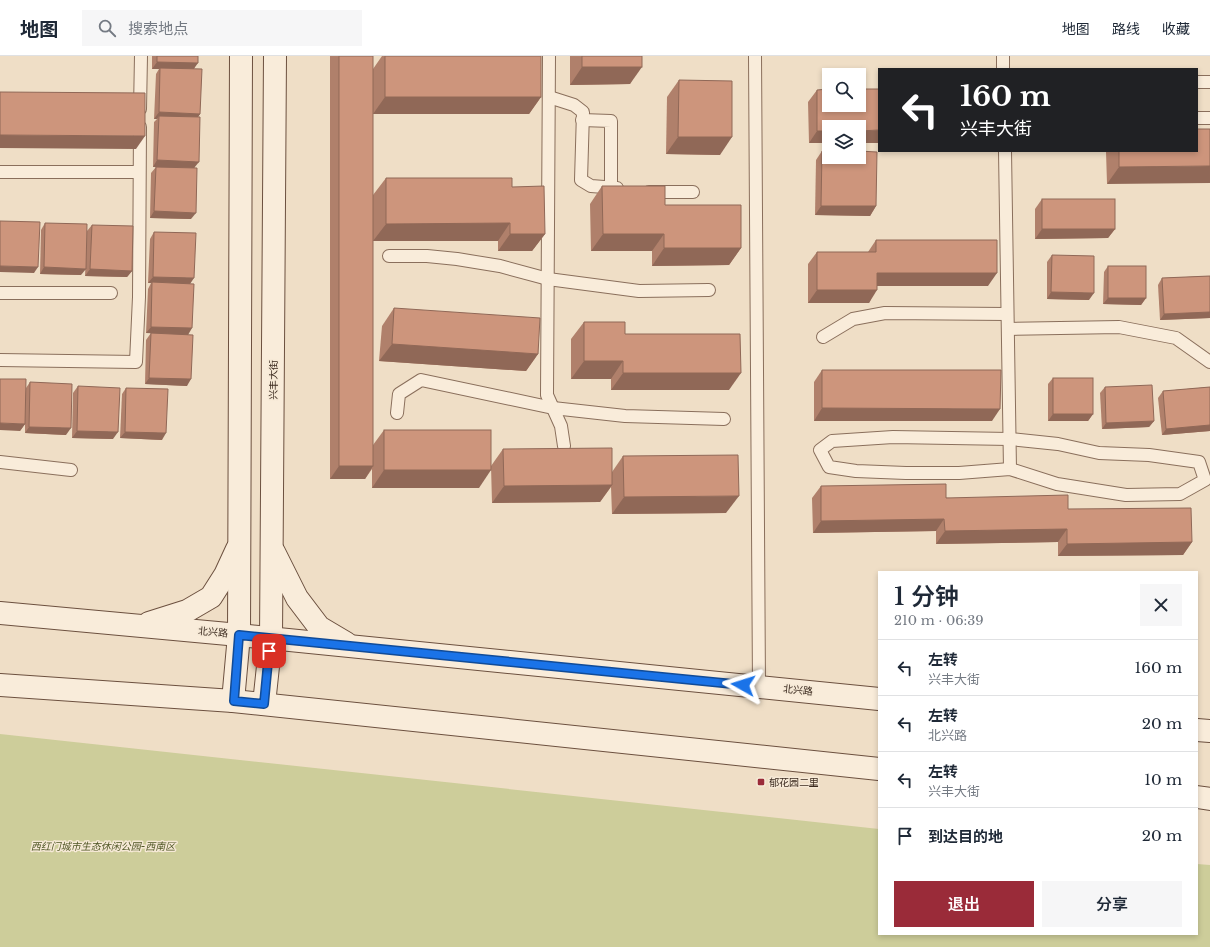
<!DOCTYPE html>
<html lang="zh">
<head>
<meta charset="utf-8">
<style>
  :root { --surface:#fff; --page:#f6f6f7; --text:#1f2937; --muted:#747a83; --line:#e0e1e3; --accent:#9a2b39 }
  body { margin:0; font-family:"Libre Baskerville","Noto Sans SC",serif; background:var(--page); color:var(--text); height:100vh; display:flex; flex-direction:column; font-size:15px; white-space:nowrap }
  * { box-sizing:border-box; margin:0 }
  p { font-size:13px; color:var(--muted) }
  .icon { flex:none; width:22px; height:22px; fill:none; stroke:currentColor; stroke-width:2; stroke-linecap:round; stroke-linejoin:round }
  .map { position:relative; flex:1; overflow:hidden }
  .details { position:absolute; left:878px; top:515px; width:320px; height:364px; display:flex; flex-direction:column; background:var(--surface); border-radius:0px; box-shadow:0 2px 6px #0003 }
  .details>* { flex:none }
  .hud { position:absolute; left:878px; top:12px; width:320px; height:84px; border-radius:0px; box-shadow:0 2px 6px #0003; background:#202124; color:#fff; overflow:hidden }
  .controls { position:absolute; left:822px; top:12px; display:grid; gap:8px }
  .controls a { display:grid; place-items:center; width:44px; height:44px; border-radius:0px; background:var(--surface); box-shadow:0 2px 6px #0003; font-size:20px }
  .pin { position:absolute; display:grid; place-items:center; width:34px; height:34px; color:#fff; margin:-17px; border-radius:8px; box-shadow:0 2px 6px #0006 }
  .me { position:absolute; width:44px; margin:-22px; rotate:276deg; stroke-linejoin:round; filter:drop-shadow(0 0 3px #0008) }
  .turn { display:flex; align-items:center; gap:14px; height:84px; padding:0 16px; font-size:18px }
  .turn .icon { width:52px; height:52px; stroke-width:2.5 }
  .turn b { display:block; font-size:28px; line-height:34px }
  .round { display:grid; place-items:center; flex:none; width:42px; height:42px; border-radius:0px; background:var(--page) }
  .overview { display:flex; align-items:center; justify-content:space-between; height:68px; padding:0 16px }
  h1 { font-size:24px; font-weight:600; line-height:30px }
  .primary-button { display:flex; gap:8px; margin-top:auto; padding:8px 16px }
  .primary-button a { flex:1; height:46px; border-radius:0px; background:var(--accent); color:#fff; font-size:16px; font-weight:600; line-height:46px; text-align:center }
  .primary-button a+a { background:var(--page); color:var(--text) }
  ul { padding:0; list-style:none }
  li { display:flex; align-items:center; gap:12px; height:56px; padding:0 16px; border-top:1px solid var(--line) }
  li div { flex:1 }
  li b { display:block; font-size:15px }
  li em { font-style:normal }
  header { display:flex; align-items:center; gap:24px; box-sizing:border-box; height:56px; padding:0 20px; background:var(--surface); border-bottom:1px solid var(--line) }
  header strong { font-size:19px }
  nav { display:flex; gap:22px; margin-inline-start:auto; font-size:14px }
  .search { width:280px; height:36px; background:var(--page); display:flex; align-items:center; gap:10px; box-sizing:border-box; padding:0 14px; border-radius:0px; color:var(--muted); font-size:15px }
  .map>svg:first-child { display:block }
  .green { fill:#cdcd9a }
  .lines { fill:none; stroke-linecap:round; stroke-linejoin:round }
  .service-casing { stroke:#8a6f5c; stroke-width:14 }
  .secondary-casing { stroke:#6c503f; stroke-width:24 }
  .service { stroke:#f9ecda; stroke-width:12 }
  .secondary { stroke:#f9ecda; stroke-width:22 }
  .wall { fill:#b0806b }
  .shaded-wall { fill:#906857 }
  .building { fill:#cd957c; stroke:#906857 }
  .route-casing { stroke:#114b97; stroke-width:10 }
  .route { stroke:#1a73e8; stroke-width:7 }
  .poi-dot { fill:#9a2b39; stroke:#f6e9d6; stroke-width:1.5 }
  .labels { text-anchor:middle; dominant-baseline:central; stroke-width:3; stroke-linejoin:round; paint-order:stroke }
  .street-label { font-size:10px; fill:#3b2a1f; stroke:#f6e9d6 }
  .poi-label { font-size:10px; fill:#3b2a1f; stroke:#f6e9d6; text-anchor:start }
  .park-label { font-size:10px; font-style:italic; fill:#505726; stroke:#f6e9d6 }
</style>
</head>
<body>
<header>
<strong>地图</strong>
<div class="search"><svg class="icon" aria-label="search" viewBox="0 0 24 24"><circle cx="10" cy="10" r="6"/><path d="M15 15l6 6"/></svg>搜索地点</div>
<nav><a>地图</a><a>路线</a><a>收藏</a></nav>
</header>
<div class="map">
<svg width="1210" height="891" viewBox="0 0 1210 891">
  <rect width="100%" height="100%" fill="#efdec6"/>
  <!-- green -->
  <path class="green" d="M0 678 879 773V878H1197V808L1210 809V891H0Z"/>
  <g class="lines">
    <defs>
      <g id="service">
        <path d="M549 0 547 339 561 370 564 390"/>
        <path d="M755 0 759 630"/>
        <path d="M1003 0V13"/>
        <path d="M1197 26H1210"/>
        <path d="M549 41 574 49 583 56 581 124 591 130 617 132"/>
        <path d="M140 53 141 0"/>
        <path d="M1197 62H1210"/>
        <path d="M582 64 611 65V132"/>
        <path d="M1005 95 1010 413"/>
        <path d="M0 116H139"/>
        <path d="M649 136H693"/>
        <path d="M389 200H427L457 203 500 210 548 223 639 235 709 234"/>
        <path d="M0 237H111"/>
        <path d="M1008 273 1119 271 1176 282 1210 306"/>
        <path d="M823 281 853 263 885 257 1007 258"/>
        <path d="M0 304 136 306 139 241 140 71"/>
        <path d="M397 357 399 338 421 324 553 352 625 360 724 363"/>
        <path d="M893 381 1010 383 1058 388 1099 397 1149 399 1199 406 1205 424 1180 438 1126 439 1057 428 1010 413 959 417H906L856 415 829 411 820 394 832 385Z"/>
        <path d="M0 406 71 414"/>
      </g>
      <g id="secondary">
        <path d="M274 496 297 542 319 571 346 587"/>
        <path d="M0 557 239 579 879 643"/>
        <path d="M149 567 187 555 211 541 225 519 237 493"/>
        <path d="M0 629 233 645 879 713"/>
        <path d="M233 645 239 579 241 0"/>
        <path d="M264 648 271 582 275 0"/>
        <path d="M1197 674 1210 675"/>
        <path d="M1197 741 1210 743"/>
      </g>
    </defs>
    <!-- service casing -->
    <use href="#service" class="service-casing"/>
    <!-- secondary casing -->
    <use href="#secondary" class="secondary-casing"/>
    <!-- service -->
    <use href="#service" class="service"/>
    <!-- secondary -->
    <use href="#secondary" class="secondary"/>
  </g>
  <!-- wall -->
  <g class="wall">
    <path d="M152 0H198L194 13 200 58 198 61 191 163 150 162 151 117 156 111H153L154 66 157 63H154L156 18 159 13H152Z"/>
    <path d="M330 0H373V13L382 0H541V41L529 58H373V389L384 374 479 432H372V413L365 423H330Z"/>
    <path d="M570 0H642L630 28 570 29Z"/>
    <path d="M679 24 720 99 666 98 667 41Z"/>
    <path d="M817 34 879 87H859V71L809 87 808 46Z"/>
    <path d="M822 95 876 150 870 160 815 159 816 104Z"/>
    <path d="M1106 95H1197L1107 128Z"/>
    <path d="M386 122 512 131 545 178 532 195H498V185H373V139Z"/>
    <path d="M602 130 665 149 741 192 729 209 652 210V195H591L590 148Z"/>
    <path d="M1042 143 1115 173 1108 182 1035 183V153Z"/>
    <path d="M45 167 81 219 40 218 41 174Z"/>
    <path d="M92 169 132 215 127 221 85 220 87 175Z"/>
    <path d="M154 176 190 228 188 278 187 330 145 328 146 284 151 277H146L148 233 151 227H148L150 183Z"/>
    <path d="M876 184 988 230H877L869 247H808V208L817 196H868Z"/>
    <path d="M1052 199 1089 244 1047 243V206Z"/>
    <path d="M1108 210 1146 242 1141 249 1103 248 1104 216Z"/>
    <path d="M1210 220V262L1160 264 1158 229 1162 222Z"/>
    <path d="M394 252 538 298 526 315 379 305 382 270Z"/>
    <path d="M584 266 625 278 729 334H611V323H571V283Z"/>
    <path d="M822 314 992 365H814V326Z"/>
    <path d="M1053 322 1093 358 1088 365H1048V328Z"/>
    <path d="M30 326 66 379 25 377V368L20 375 26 332Z"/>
    <path d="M78 330 113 383 72 382 73 337Z"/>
    <path d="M1105 331 1154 365 1149 371 1102 373 1100 337Z"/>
    <path d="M1210 331V375L1162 379 1158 342 1163 335Z"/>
    <path d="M126 332 162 384 120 382 122 338Z"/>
    <path d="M503 393 612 416 623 400 726 457 612 458 611 431 600 446 492 447 491 410Z"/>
    <path d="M821 430 1068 453 1192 486 1183 499 1058 500V486L936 488V475L813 477 812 442Z"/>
  </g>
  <!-- shaded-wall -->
  <g class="shaded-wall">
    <path d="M157 6 198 7 193 14 160 12 159 13H152Z"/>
    <path d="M582 11H642L630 28 570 29Z"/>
    <path d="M385 41H541L529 58H373Z"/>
    <path d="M159 56 200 58 196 64 159 60 157 63H154Z"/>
    <path d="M879 74V87H859V75Z"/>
    <path d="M817 75H829V87H809Z"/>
    <path d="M0 79 145 80 136 93 0 92Z"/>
    <path d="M678 81H732L720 99 666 98Z"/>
    <path d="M157 104 199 106 194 112 153 111Z"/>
    <path d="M1210 110V127L1107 128 1119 111Z"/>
    <path d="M821 150H876L870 160 815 159Z"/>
    <path d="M154 155 196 157 191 163 150 162Z"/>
    <path d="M510 167 498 185H373L386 168Z"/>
    <path d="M1042 173H1115L1108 182 1035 183Z"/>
    <path d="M510 178H545L532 195H498Z"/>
    <path d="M603 178H664L652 195H591Z"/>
    <path d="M664 192H741L729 209 652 210Z"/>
    <path d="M0 210 38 211 34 217 0 216Z"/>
    <path d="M44 211 86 213 81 219 40 218Z"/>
    <path d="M90 213 132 215 127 221 85 220Z"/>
    <path d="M877 217H997L988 230H869Z"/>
    <path d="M153 221 194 222 190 228 152 226 151 227H148Z"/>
    <path d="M817 234H877L869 247H808Z"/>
    <path d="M1051 236 1094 237 1089 244 1047 243Z"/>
    <path d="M1108 242H1146L1141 249 1103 248Z"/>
    <path d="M1210 256V262L1160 264 1164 258Z"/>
    <path d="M151 271 192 272 188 279 146 277Z"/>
    <path d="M392 288 538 298 526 315 379 305Z"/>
    <path d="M584 305H623L611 323H571Z"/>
    <path d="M623 317H741L729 334H611Z"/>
    <path d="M149 322 191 323 187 330 145 328Z"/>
    <path d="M822 352 1000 353 992 365H814Z"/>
    <path d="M1053 358H1093L1088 365H1048Z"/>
    <path d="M1154 365 1149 371 1102 373 1106 367Z"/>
    <path d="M0 367 25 368 20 375 0 374Z"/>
    <path d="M1210 369V375L1162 379 1166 373Z"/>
    <path d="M29 371 71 372 66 379 25 377Z"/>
    <path d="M77 375 118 376 113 383 72 382Z"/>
    <path d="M125 376 166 377 162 384 120 382Z"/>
    <path d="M339 410H373L365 423H330Z"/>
    <path d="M384 414H491L479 432H372Z"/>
    <path d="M612 429 600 446 492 447 504 430Z"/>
    <path d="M739 440 726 457 612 458 624 441Z"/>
    <path d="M944 463 936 475 813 477 821 465Z"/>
    <path d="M1067 473 1058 486 936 488 945 475Z"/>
    <path d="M1192 486 1183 499 1058 500 1067 488Z"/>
  </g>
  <!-- building -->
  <g class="building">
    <path d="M157 0H198V7L157 6Z"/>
    <rect x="339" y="0" width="34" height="410"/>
    <rect x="385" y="0" width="156" height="41"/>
    <rect x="582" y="0" width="60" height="11"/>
    <path d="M160 12 202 13 200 58 159 56Z"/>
    <path d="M679 24 732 25V81H678Z"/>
    <path d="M829 33V49H859V33H879V74L859 75V71H829V75H817V34Z"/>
    <path d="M0 36 145 37V80L0 79Z"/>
    <path d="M159 60 200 61 199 106 157 104Z"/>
    <path d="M1197 73H1210V110L1119 111V95H1197Z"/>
    <path d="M822 95H829V101H859V95L877 96 876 150H821Z"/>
    <path d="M156 111 197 112 196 157 154 155Z"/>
    <path d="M386 122H512V131L544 130 545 178H510V167L386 168Z"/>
    <path d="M602 130H665V149H741V192H664V178H603Z"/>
    <rect x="1042" y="143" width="73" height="30"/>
    <path d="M0 165 40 166 38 211 0 210Z"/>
    <path d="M45 167 87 168 86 213 44 211Z"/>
    <path d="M92 169 133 170 132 215 90 213Z"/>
    <path d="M154 176 196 177 194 222 153 221Z"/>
    <path d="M876 184H997V217H877V234H817V196H876Z"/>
    <path d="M1052 199 1094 200V237L1051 236Z"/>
    <rect x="1108" y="210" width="38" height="32"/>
    <path d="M1210 220V256L1164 258 1162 222Z"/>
    <path d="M152 226 194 228 192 272 151 271Z"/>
    <path d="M394 252 540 262 538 298 392 288Z"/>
    <path d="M584 266H625V278H740L741 317H623V305H584Z"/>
    <path d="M151 277 193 279 191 323 149 322Z"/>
    <path d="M822 314H1001L1000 353 822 352Z"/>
    <rect x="1053" y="322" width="40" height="36"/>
    <path d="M0 323H26L25 368 0 367Z"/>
    <path d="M30 326 72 328 71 372 29 371Z"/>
    <path d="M1152 329 1154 365 1106 367 1105 331Z"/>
    <path d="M78 330 120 332 118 376 77 375Z"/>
    <path d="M1210 331V369L1166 373 1163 335Z"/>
    <path d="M126 332 168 333 166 377 125 376Z"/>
    <rect x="384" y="374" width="107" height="40"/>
    <path d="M612 392V429L504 430 503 393Z"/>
    <path d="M738 399 739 440 624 441 623 400Z"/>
    <path d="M946 428V442L1068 439V453L1191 452 1192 486 1067 488V473L945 475 944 463 821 465V430Z"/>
  </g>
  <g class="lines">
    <defs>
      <path id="route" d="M269 595 264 648 234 645 239 579 743 629"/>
    </defs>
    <!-- route casing -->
    <use href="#route" class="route-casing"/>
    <!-- route -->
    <use href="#route" class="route"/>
  </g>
  <!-- markers -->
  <rect class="poi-dot" x="757" y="722" width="8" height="8" rx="2"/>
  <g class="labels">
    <!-- street labels -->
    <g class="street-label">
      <text transform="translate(273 324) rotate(-90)">兴丰大街</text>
      <text transform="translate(213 576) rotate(5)">北兴路</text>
      <text transform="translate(798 634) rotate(6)">北兴路</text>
    </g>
    <!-- poi labels -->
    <g class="poi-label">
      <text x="769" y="726">郁花园二里</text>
    </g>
    <!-- park labels -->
    <g class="park-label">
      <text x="103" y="790">西红门城市生态休闲公园-西南区</text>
    </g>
  </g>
</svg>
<div class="controls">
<a><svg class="icon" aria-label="search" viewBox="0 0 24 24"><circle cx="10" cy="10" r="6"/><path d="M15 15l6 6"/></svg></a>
<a><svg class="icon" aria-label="layers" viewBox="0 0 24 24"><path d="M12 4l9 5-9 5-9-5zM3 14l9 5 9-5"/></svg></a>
</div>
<div class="pin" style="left:269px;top:595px;background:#d93025"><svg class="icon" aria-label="arrive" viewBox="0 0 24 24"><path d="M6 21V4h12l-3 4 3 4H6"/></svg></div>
<svg class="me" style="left:743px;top:629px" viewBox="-20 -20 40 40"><path d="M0-17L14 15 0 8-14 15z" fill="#1a73e8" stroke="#fff" stroke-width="4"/></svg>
<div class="hud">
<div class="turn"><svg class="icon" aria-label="left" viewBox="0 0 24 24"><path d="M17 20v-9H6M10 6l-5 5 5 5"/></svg><div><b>160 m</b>兴丰大街</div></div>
</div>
<section class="details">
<div class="overview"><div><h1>1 分钟</h1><p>210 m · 06:39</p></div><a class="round"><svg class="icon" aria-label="close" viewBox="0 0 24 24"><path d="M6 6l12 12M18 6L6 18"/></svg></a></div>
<ul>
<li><svg class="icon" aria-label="left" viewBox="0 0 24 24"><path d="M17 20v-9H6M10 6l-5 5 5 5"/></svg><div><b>左转</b><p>兴丰大街</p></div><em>160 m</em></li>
<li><svg class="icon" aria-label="left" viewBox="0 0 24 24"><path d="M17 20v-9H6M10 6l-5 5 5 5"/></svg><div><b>左转</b><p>北兴路</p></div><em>20 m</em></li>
<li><svg class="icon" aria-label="left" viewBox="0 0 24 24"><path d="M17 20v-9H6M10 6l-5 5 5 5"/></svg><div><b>左转</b><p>兴丰大街</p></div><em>10 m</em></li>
<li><svg class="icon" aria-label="arrive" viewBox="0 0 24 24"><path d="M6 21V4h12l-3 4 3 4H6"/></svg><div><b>到达目的地</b></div><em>20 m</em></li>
</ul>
<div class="primary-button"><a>退出</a><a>分享</a></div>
</section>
</div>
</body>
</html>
